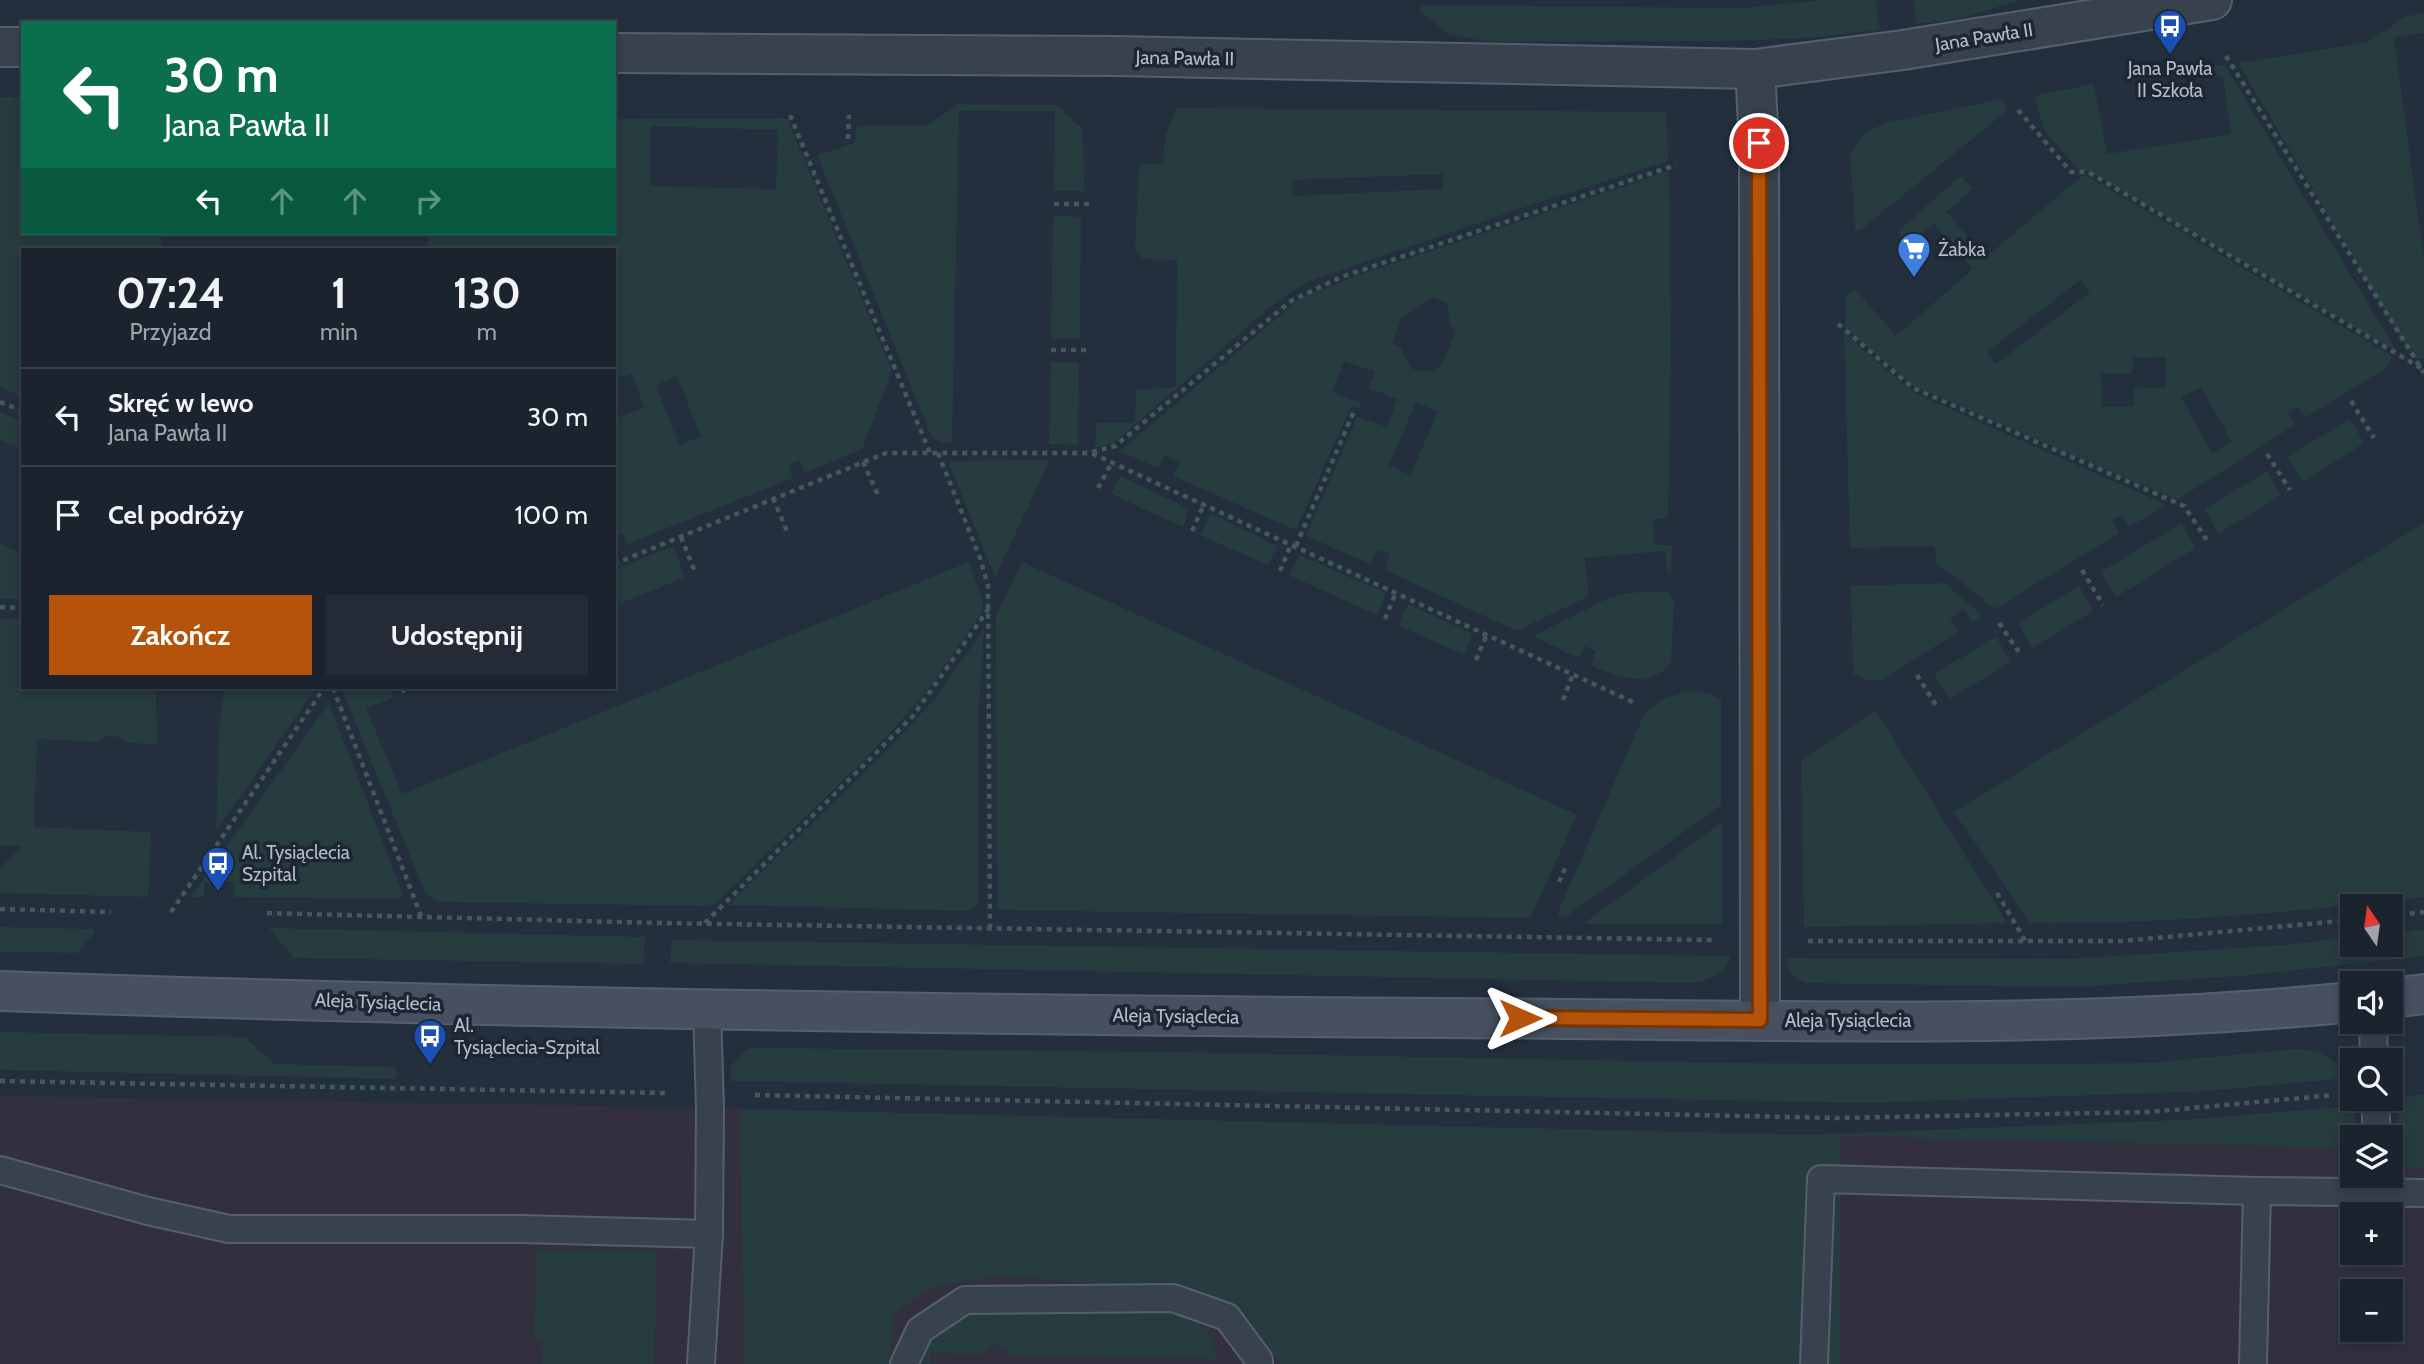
<!DOCTYPE html>
<html lang="pl">
<head>
<meta charset="utf-8">
<style>
  :root { --surface:#1b232e; --page:#242b36; --text:#f1f3f6; --muted:#a0a4aa; --line:#39404a; --accent:#b45309 }
  body { margin:0; font-family:Cabin,sans-serif; background:var(--page); color:var(--text); height:100vh; display:flex; flex-direction:column; font-size:26px; white-space:nowrap }
  * { box-sizing:border-box; margin:0 }
  p { font-size:23px; color:var(--muted) }
  .icon { flex:none; width:38px; height:38px; fill:none; stroke:currentColor; stroke-width:2; stroke-linecap:round; stroke-linejoin:round }
  .map { position:relative; flex:1; overflow:hidden }
  .panel { position:absolute; left:21px; top:248px; width:595px; height:441px; display:flex; flex-direction:column; background:var(--surface); border-radius:0px; box-shadow:0 4px 10px #0003,0 0 0 2px var(--line) }
  .panel>* { flex:none }
  .banner { position:absolute; left:21px; top:21px; width:595px; height:214px; border-radius:0px; box-shadow:0 4px 10px #0003,0 0 0 2px var(--line); background:#0b6e4f; color:#fff; overflow:hidden }
  .needle { width:46px; rotate:347deg }
  .tools { position:absolute; left:2340px; top:894px; display:grid; gap:14px }
  .tools a { display:grid; place-items:center; width:63px; height:63px; border-radius:0px; background:var(--surface); box-shadow:0 4px 10px #0003,0 0 0 2px var(--line); font-size:35px }
  .pin { position:absolute; display:grid; place-items:center; width:60px; height:60px; color:#fff; margin:-30px; border:4px solid #fff; border-radius:50%; box-shadow:0 2px 7px #0007 }
  .me { position:absolute; width:77px; margin:-38px; rotate:90deg; stroke-linejoin:round; filter:drop-shadow(0 0 5px #0008) }
  .turn { display:flex; align-items:center; gap:24px; height:147px; padding:0 28px; font-size:32px }
  .turn .icon { width:91px; height:91px; stroke-width:2.5 }
  .turn b { display:block; font-size:49px; line-height:60px }
  .lanes { display:flex; align-items:center; height:66px; padding:0 28px; background:#0003; justify-content:center; gap:35px; direction:ltr }
  .lanes .off { opacity:.35 }
  .eta { display:flex; justify-content:space-evenly; align-items:center; height:119px; text-align:center }
  .eta b { font-size:42px; font-weight:700; line-height:49px }
  .action { display:flex; gap:14px; margin-top:auto; padding:14px 28px }
  .action a { flex:1; height:80px; border-radius:0px; background:var(--accent); color:#fff; font-size:28px; font-weight:700; line-height:80px; text-align:center }
  .action a+a { background:var(--page); color:var(--text) }
  ul { padding:0; list-style:none }
  li { display:flex; align-items:center; gap:21px; height:98px; padding:0 28px; border-top:2px solid var(--line) }
  li div { flex:1 }
  li b { display:block; font-size:26px }
  li em { font-style:normal }
  .map>svg:first-child { display:block }
  .medical { fill:#32303f; fill-rule:evenodd }
  .green { fill:#263c3f; fill-rule:evenodd }
  .lines { fill:none; stroke-linecap:round; stroke-linejoin:round }
  .lane-casing { stroke:#565f6c; stroke-width:30 }
  .street-casing { stroke:#565f6c; stroke-width:42 }
  .secondary-casing { stroke:#565f6c; stroke-width:42 }
  .path { stroke:#44595c; stroke-width:4.5; stroke-dasharray:5 5; stroke-linecap:butt }
  .lane { stroke:#38414e; stroke-width:26 }
  .street { stroke:#38414e; stroke-width:38 }
  .secondary { stroke:#465061; stroke-width:38 }
  .route-casing { stroke:#753606; stroke-width:18 }
  .route { stroke:#b45309; stroke-width:12 }
  .labels { text-anchor:middle; dominant-baseline:central; stroke-width:7; stroke-linejoin:round; paint-order:stroke }
  .street-label { font-size:19px; fill:#b4bcc9; stroke:#1d2633 }
  .poi-label { font-size:19px; fill:#b4bcc9; stroke:#1d2633; text-anchor:start }
</style>
</head>
<body>
<div class="map">
<svg width="2424" height="1364" viewBox="0 0 2424 1364">
  <rect width="100%" height="100%" fill="#242f3e"/>
  <!-- medical -->
  <path class="medical" d="M0 1096 710 1108 2352 1148V1176H2390L2391 1149 2424 1150V1364H0ZM2352 1214H2390V1253H2352ZM2352 1292H2390V1330H2352Z"/>
  <!-- green -->
  <g class="green">
    <path d="M1823 0H1875L1880 30 1807 38 1724 41 1491 42 1450 35 1418 10 1421 6 1428 5 1744 8Z"/>
    <path d="M1913 0H2020L1962 18 1917 24Z"/>
    <path d="M2424 13V33L2394 37 2424 260V359L2414 358 2399 335 2238 63 2365 43 2390 28 2403 17Z"/>
    <path d="M2225 65 2227 68 2397 352 2088 171 2079 170 2045 131 2035 101 2037 95 2094 84 2107 154 2231 134 2223 76 2215 74 2213 66Z"/>
    <path d="M0 97 23 98V233H161V250H23V397L0 387Z"/>
    <path d="M2003 99 2007 109 2004 113 1859 231 1855 230 1850 154 1864 134 1885 123Z"/>
    <path d="M959 104 1056 105 1083 129 1084 191H1054L1055 111H959L952 442H940L931 435 817 155 855 143 857 126 928 125Z"/>
    <path d="M1176 108 1667 112 1668 161 1534 204 1309 281 1295 289 1269 308 1114 443 1095 448 1096 423 1135 422 1136 390 1176 387 1177 260 1143 259 1136 250 1135 245 1139 165 1163 163 1165 137ZM1443 174V189L1293 196 1292 180Z"/>
    <path d="M787 118 892 371 862 449 805 473 800 460 789 464 793 478 627 544 623 533 614 536V419L644 408 632 373 614 379V250H428L429 233H614V119ZM651 126 778 130 776 189 650 186ZM677 376 701 437 679 445 656 385Z"/>
    <path d="M1669 171 1671 347 1668 518 1653 519 1654 545H1672L1671 574H1667L1665 551 1585 558 1589 596 1517 631 1385 570 1390 554 1377 549 1371 564 1306 536 1357 417 1387 427 1397 399 1369 388 1375 372 1344 361 1332 392 1361 403 1360 408 1351 406 1296 530 1173 476 1179 463 1165 455 1158 468 1120 451 1295 303 1308 295 1356 276ZM1431 297 1447 303 1450 326 1453 327 1455 334 1441 366 1432 371H1419L1411 368 1400 347 1392 344 1400 320ZM1416 402 1438 412 1410 475 1389 465Z"/>
    <path d="M1961 176 1973 189 1946 212 1986 257 2082 176H2087L2392 356 2386 368 2306 417 2297 407 2288 414 2295 425 2177 500 1914 386 1845 328 1846 296 1856 290 1896 336 1973 269 1934 224 1908 245 1897 232ZM2080 280 2090 292 1996 364 1987 352ZM2166 357V387L2134 389V406L2102 407 2101 374H2132L2133 358ZM2201 387 2232 442 2212 453 2181 397Z"/>
    <path d="M1053 215 1081 217 1080 339H1051Z"/>
    <path d="M1844 333 1912 392 2167 505 2129 527 2122 515 2112 520 2119 533 1995 609 1955 577 1936 565 1935 546 1850 548Z"/>
    <path d="M1051 362 1079 363 1078 445 1049 444Z"/>
    <path d="M0 412 23 422V450L0 440Z"/>
    <path d="M2350 419 2364 443 2303 482 2287 457Z"/>
    <path d="M1050 460 995 577 948 461Z"/>
    <path d="M2267 471 2281 495 2218 534 2205 509Z"/>
    <path d="M1121 476 1189 509 1183 527 1111 494Z"/>
    <path d="M1211 514 1277 546 1268 565 1200 535Z"/>
    <path d="M2182 523 2195 548 2116 597 2101 572Z"/>
    <path d="M2424 523V897C2293 912 2162 925 2030 923L1954 812Z"/>
    <path d="M0 544 23 554V599H0Z"/>
    <path d="M673 546 685 577 614 606V570Z"/>
    <path d="M1300 555 1386 593 1377 615 1289 575Z"/>
    <path d="M969 562 983 601V610L922 698 863 761 716 903 706 906 446 902 434 899 425 892 341 688H389L393 698 366 708 402 794Z"/>
    <path d="M1022 562 1577 815 1530 918 997 910 996 615Z"/>
    <path d="M1944 583 1983 616 1973 622 1964 609 1950 619 1959 631 1882 680 1868 681 1853 673 1851 586Z"/>
    <path d="M2079 586 2093 611 2032 648 2018 623Z"/>
    <path d="M1668 591 1674 600 1671 664C1648 689 1618 677 1591 665L1596 651 1585 646 1578 658 1534 636 1608 598 1626 593Z"/>
    <path d="M1408 604 1473 634 1464 655 1398 625Z"/>
    <path d="M0 619H23V688H156L157 744 127 743 121 737 104 736 99 742 37 739 34 827 151 832 148 897 0 893V868L22 846H0Z"/>
    <path d="M984 629 978 724 979 903 970 911 728 905 879 758 934 700Z"/>
    <path d="M1996 637 2011 662 1949 699 1934 674Z"/>
    <path d="M224 688H316L216 831 219 729Z"/>
    <path d="M1690 691 1709 694 1721 700V805L1568 915 1558 916 1559 910 1645 712 1665 698Z"/>
    <path d="M329 703 403 895 400 899 234 897 233 882 204 883V897L190 898Z"/>
    <path d="M1876 711 2007 923 1804 927 1801 760Z"/>
    <path d="M1722 822V924H1583Z"/>
    <path d="M0 927 91 929 95 931 78 953 0 952Z"/>
    <path d="M269 928 645 937 643 964 294 958Z"/>
    <path d="M2424 930V956L2253 975 2076 987 1805 983 1791 974 1786 958 2068 959 2283 945 2352 937V945H2390L2391 933Z"/>
    <path d="M672 940 1730 956C1727 974 1709 980 1693 983L670 963Z"/>
    <path d="M0 1032 245 1037 274 1064 397 1067 396 1079 0 1070Z"/>
    <path d="M754 1048 1174 1052 1737 1063 1988 1064 2147 1063 2300 1049C2328 1054 2331 1057 2348 1078L2208 1091 1865 1103 731 1081 730 1067 746 1050Z"/>
    <path d="M2424 1094V1168H2393L2400 1097Z"/>
    <path d="M2356 1106 2352 1148 1841 1136 1840 1364H1281L1255 1330 1187 1291 999 1276 931 1287 893 1315 889 1364H744L740 1109 1801 1135 2180 1120Z"/>
    <path d="M536 1250 657 1251 654 1364H542L543 1338H534Z"/>
    <path d="M967 1306 1182 1312C1205 1327 1213 1331 1217 1359L1011 1355C1003 1342 992 1342 984 1354L930 1353V1364H913L923 1344Z"/>
  </g>
  <g class="lines">
    <defs>
      <g id="lane">
        <path d="M2373 1022 2374 1060"/>
        <path d="M2375 1099 2377 1138"/>
        <path d="M0 1170 148 1211 229 1229H521L709 1234"/>
        <path d="M701 1364 709 1234 710 1108 707 1009"/>
        <path d="M904 1364 920 1330 965 1300 1173 1298 1227 1317 1259 1360V1364"/>
        <path d="M1814 1364 1821 1179 2257 1191 2424 1193"/>
        <path d="M2253 1364 2257 1191"/>
      </g>
      <g id="street">
        <path d="M0 47H23"/>
        <path d="M614 53 1115 56 1755 69 1903 50 2212 0"/>
        <path d="M1755 69 1759 143 1760 1020"/>
      </g>
      <g id="secondary">
        <path d="M0 991C480 1008 961 1015 1442 1018 1745 1019 2050 1032 2352 1002"/>
        <path d="M2390 998 2424 994"/>
      </g>
    </defs>
    <!-- lane casing -->
    <use href="#lane" class="lane-casing"/>
    <!-- street casing -->
    <use href="#street" class="street-casing"/>
    <!-- secondary casing -->
    <use href="#secondary" class="secondary-casing"/>
    <!-- path -->
    <g class="path">
      <path d="M2226 56 2424 373"/>
      <path d="M2018 110 2071 172H2088L2421 368"/>
      <path d="M790 115 930 453"/>
      <path d="M848 139 849 115"/>
      <path d="M1054 204H1091"/>
      <path d="M1838 324 1913 388 2184 506 2207 540"/>
      <path d="M1051 350H1091"/>
      <path d="M2351 401 2374 438"/>
      <path d="M0 402 23 411"/>
      <path d="M1092 452 1115 446 1291 301 1341 277 1676 165"/>
      <path d="M938 453 980 558 988 586 990 928"/>
      <path d="M2267 454 2290 490"/>
      <path d="M863 462 879 497"/>
      <path d="M1098 488 1112 462"/>
      <path d="M773 498 788 534"/>
      <path d="M1192 531 1204 504"/>
      <path d="M681 537 695 572"/>
      <path d="M1296 546 1354 411"/>
      <path d="M614 564 886 453H1091L1637 704"/>
      <path d="M2082 570 2103 605"/>
      <path d="M1280 571 1291 544"/>
      <path d="M0 607 23 608"/>
      <path d="M1385 619 1396 592"/>
      <path d="M1999 623 2021 655"/>
      <path d="M1476 660 1487 634"/>
      <path d="M1917 675 1937 707"/>
      <path d="M333 688 421 916"/>
      <path d="M402 688 405 693"/>
      <path d="M1563 700 1573 674"/>
      <path d="M1559 882 1567 864"/>
      <path d="M1997 893 2026 942"/>
      <path d="M0 909 111 912"/>
      <path d="M171 912 324 688"/>
      <path d="M267 913 660 923 1712 940"/>
      <path d="M2390 916 2424 912"/>
      <path d="M705 923 913 716 989 608"/>
      <path d="M1808 941H2123L2352 920"/>
      <path d="M0 1081 665 1093"/>
      <path d="M755 1095 1837 1118 2149 1112 2334 1095"/>
    </g>
    <!-- lane -->
    <use href="#lane" class="lane"/>
    <!-- street -->
    <use href="#street" class="street"/>
    <!-- secondary -->
    <use href="#secondary" class="secondary"/>
  </g>
  <g class="lines">
    <defs>
      <path id="route" d="M1520 1018 1760 1020 1759 143"/>
    </defs>
    <!-- route casing -->
    <use href="#route" class="route-casing"/>
    <!-- route -->
    <use href="#route" class="route"/>
  </g>
  <!-- icons -->
  <defs>
    <symbol id="bus-pin" viewBox="-11 -11 22 30"><path d="M0 17L-7.5 6A9.5 9.5 0 1 1 7.5 6Z" fill="#1a4fb4" stroke="#1d2633"/><path d="M-5-6H5V4H4V6H2V4H-2V6H-4V4H-5ZM-3.5-4V0h7V-4ZM-3.5 1.2v1.5H-2V1.2ZM2 1.2v1.5H3.5V1.2Z" fill="#fff"/></symbol>
    <symbol id="supermarket-pin" viewBox="-11 -11 22 30"><path d="M0 17L-7.5 6A9.5 9.5 0 1 1 7.5 6Z" fill="#3f7fe0" stroke="#1d2633"/><path d="M-6-5.5h2.5l.6 2H6L4.5 2H-2.5L-4.4-4H-6ZM-1.5 3.2a1.3 1.3 0 1 0 .1 0ZM3 3.2a1.3 1.3 0 1 0 .1 0Z" fill="#fff"/></symbol>
  </defs>
  <g fill-rule="evenodd">
    <use href="#bus-pin" x="2151" y="7" width="38" height="52"/>
    <use href="#supermarket-pin" x="1895" y="230" width="38" height="52"/>
    <use href="#bus-pin" x="199" y="844" width="38" height="52"/>
    <use href="#bus-pin" x="411" y="1017" width="38" height="52"/>
  </g>
  <g class="labels">
    <!-- street labels -->
    <g class="street-label">
      <text transform="translate(1984 37) rotate(-9)">Jana Pawła II</text>
      <text transform="translate(1185 58) rotate(1)">Jana Pawła II</text>
      <text transform="translate(378 1002) rotate(2)">Aleja Tysiąclecia</text>
      <text transform="translate(1176 1016) rotate(1)">Aleja Tysiąclecia</text>
      <text x="1848" y="1020">Aleja Tysiąclecia</text>
    </g>
    <!-- poi labels -->
    <g class="poi-label">
      <text x="2170" y="68" text-anchor="middle">Jana Pawła<tspan x="2170" dy="22">II Szkoła</tspan></text>
      <text x="1938" y="249">Żabka</text>
      <text x="242" y="852">Al. Tysiąclecia<tspan x="242" dy="22">Szpital</tspan></text>
      <text x="454" y="1025">Al.<tspan x="454" dy="22">Tysiąclecia-Szpital</tspan></text>
    </g>
  </g>
</svg>
<div class="tools">
<a><svg class="needle" viewBox="-14 -14 28 28"><path d="M0-13l5 13h-10z" fill="#e53935"/><path d="M0 13l5-13h-10z" fill="#a0a4aa"/></svg></a>
<a><svg class="icon" aria-label="sound" viewBox="0 0 24 24"><path d="M4 9h4l5-4v14l-5-4H4zM17 9q2 3 0 6"/></svg></a>
<a><svg class="icon" aria-label="search" viewBox="0 0 24 24"><circle cx="10" cy="10" r="6"/><path d="M15 15l6 6"/></svg></a>
<a><svg class="icon" aria-label="layers" viewBox="0 0 24 24"><path d="M12 4l9 5-9 5-9-5zM3 14l9 5 9-5"/></svg></a>
<a>+</a>
<a>−</a>
</div>
<div class="pin" style="left:1759px;top:143px;background:#d93025"><svg class="icon" aria-label="arrive" viewBox="0 0 24 24"><path d="M6 21V4h12l-3 4 3 4H6"/></svg></div>
<svg class="me" style="left:1520px;top:1018px" viewBox="-20 -20 40 40"><path d="M0-17L14 15 0 8-14 15z" fill="#b45309" stroke="#fff" stroke-width="4"/></svg>
<div class="banner">
<div class="turn"><svg class="icon" aria-label="left" viewBox="0 0 24 24"><path d="M17 20v-9H6M10 6l-5 5 5 5"/></svg><div><b>30 m</b>Jana Pawła II</div></div>
<div class="lanes"><svg class="icon" aria-label="left" viewBox="0 0 24 24"><path d="M17 20v-9H6M10 6l-5 5 5 5"/></svg><svg class="icon off" aria-label="ahead" viewBox="0 0 24 24"><path d="M12 20V5M6 11l6-6 6 6"/></svg><svg class="icon off" aria-label="ahead" viewBox="0 0 24 24"><path d="M12 20V5M6 11l6-6 6 6"/></svg><svg class="icon off" aria-label="right" viewBox="0 0 24 24"><path d="M7 20v-9h11M14 6l5 5-5 5"/></svg></div>
</div>
<section class="panel">
<div class="eta">
<div><b>07:24</b><p>Przyjazd</p></div>
<div><b>1</b><p>min</p></div>
<div><b>130</b><p>m</p></div>
</div>
<ul>
<li><svg class="icon" aria-label="left" viewBox="0 0 24 24"><path d="M17 20v-9H6M10 6l-5 5 5 5"/></svg><div><b>Skręć w lewo</b><p>Jana Pawła II</p></div><em>30 m</em></li>
<li><svg class="icon" aria-label="arrive" viewBox="0 0 24 24"><path d="M6 21V4h12l-3 4 3 4H6"/></svg><div><b>Cel podróży</b></div><em>100 m</em></li>
</ul>
<div class="action"><a>Zakończ</a><a>Udostępnij</a></div>
</section>
</div>
</body>
</html>
